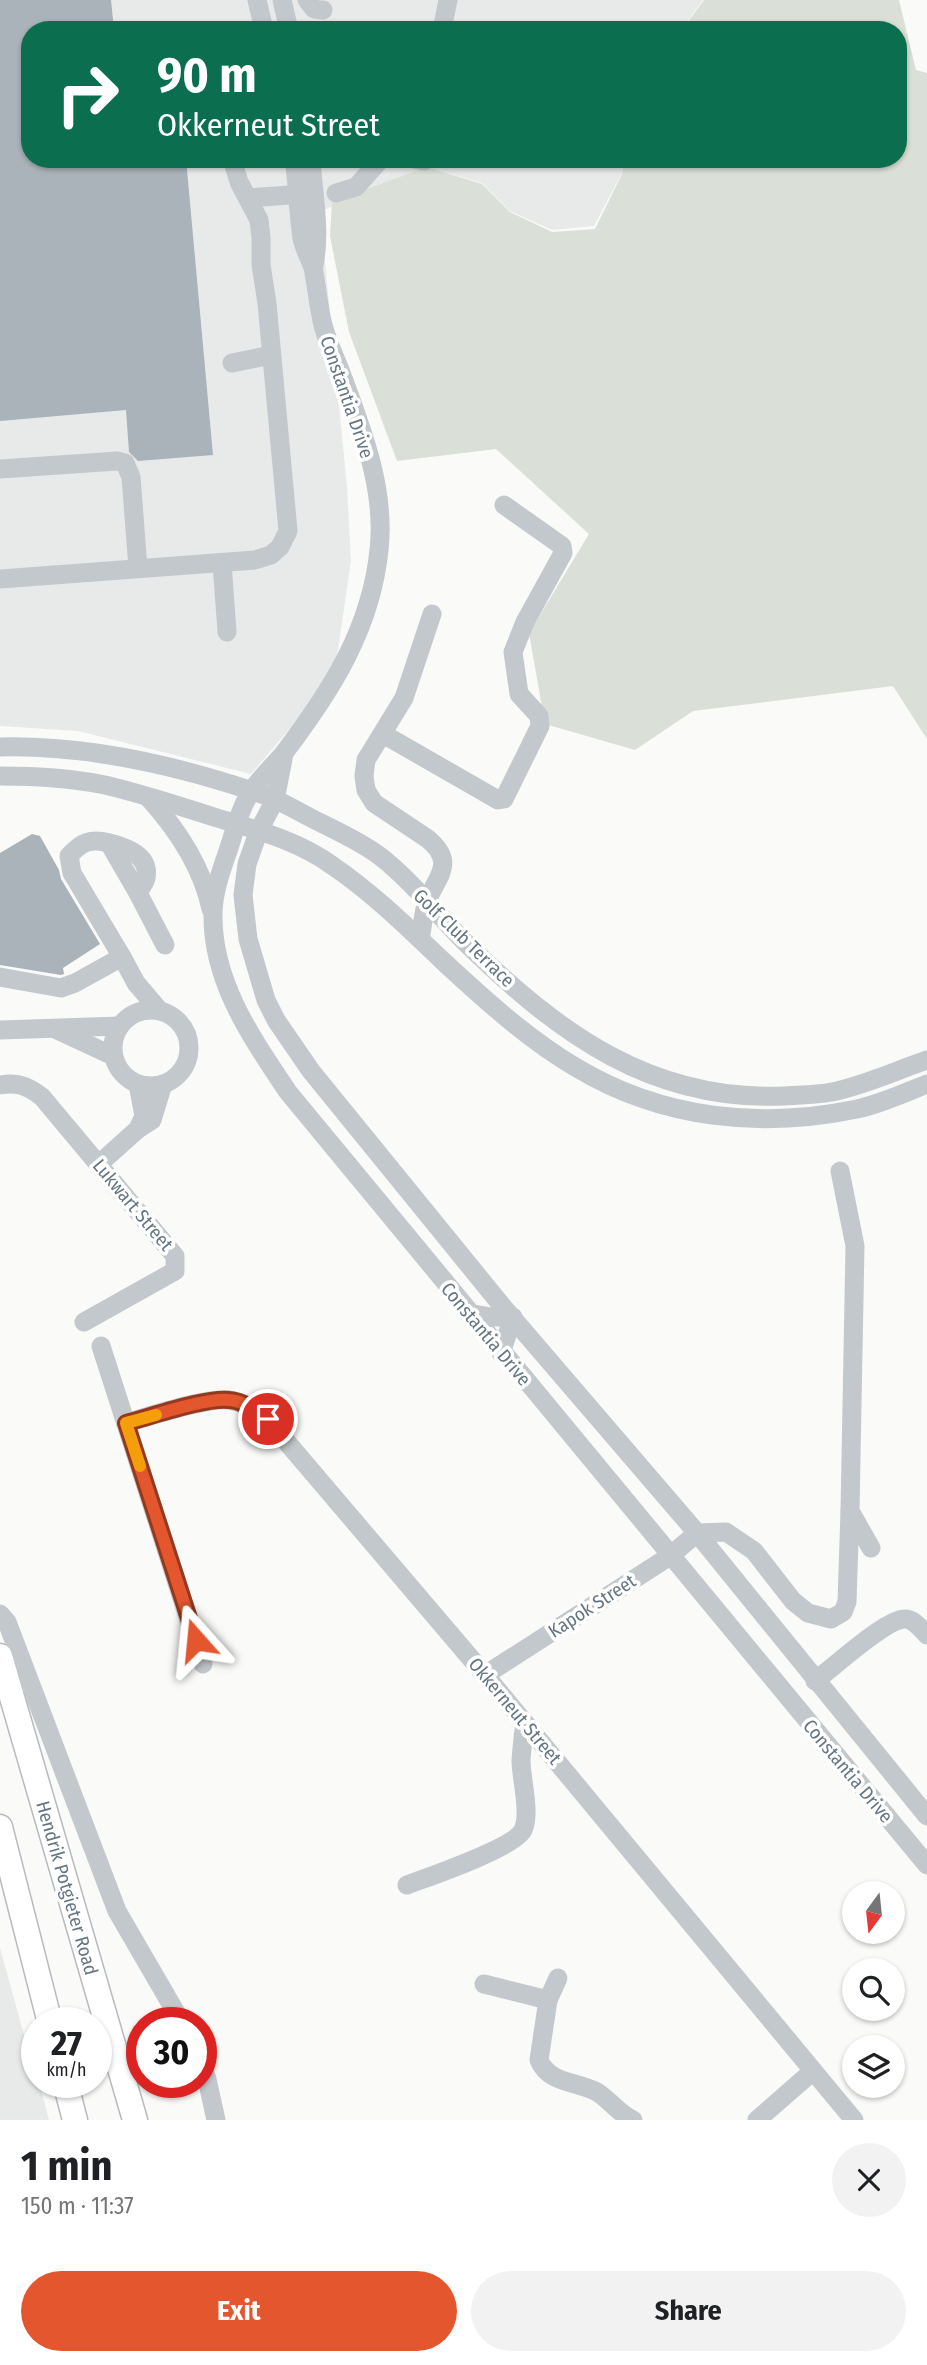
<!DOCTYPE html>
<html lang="en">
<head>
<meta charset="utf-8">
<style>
  :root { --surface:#fff; --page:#f2f2f2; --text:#202124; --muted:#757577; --accent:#e4572e }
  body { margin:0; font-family:"Fira Sans Condensed",sans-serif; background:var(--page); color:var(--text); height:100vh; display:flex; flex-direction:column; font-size:26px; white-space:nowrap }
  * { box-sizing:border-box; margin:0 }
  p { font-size:23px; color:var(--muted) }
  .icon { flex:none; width:38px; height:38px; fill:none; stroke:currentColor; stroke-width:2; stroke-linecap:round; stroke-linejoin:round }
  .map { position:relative; height:2120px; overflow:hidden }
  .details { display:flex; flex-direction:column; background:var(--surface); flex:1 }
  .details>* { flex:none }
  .hud { position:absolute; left:21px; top:21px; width:886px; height:147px; border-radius:28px; box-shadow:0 2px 5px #0004; background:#0b6e4f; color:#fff; overflow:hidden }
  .needle { width:46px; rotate:195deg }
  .fabs { position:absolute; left:842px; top:1881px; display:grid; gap:14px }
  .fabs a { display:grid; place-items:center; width:63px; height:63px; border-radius:50%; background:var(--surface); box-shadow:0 2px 5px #0004; font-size:35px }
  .speed { position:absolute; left:21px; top:2007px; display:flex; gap:14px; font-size:35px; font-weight:700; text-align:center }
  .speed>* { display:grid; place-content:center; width:91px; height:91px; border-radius:50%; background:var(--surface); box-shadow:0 2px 5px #0004; line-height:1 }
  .speed small { font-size:18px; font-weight:400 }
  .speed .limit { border:10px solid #d22; background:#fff; color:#111 }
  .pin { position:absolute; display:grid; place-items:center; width:60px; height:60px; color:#fff; margin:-30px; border:4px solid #fff; border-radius:50%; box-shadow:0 2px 7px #0007 }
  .me { position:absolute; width:77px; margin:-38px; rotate:342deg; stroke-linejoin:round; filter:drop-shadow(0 0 5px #0008) }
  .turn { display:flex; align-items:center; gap:24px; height:147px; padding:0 21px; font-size:32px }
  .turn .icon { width:91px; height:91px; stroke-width:2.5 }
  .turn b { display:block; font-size:49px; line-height:60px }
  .round { display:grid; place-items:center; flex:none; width:74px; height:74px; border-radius:37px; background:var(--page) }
  .summary { display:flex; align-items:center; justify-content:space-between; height:119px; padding:0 21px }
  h1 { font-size:42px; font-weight:700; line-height:52px }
  .button { display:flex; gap:14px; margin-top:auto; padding:14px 21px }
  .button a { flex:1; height:80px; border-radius:42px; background:var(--accent); color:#fff; font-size:28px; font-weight:700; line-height:80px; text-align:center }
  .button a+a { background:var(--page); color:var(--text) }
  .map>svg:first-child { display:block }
  .built { fill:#e8e9e9 }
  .green { fill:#dadfd7 }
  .building { fill:#aab3b9 }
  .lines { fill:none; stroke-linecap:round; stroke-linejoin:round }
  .major-casing { stroke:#b5babe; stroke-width:27 }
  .minor { stroke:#c3c8cc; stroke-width:19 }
  .major { stroke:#fff; stroke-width:24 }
  .route-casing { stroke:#94391e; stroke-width:18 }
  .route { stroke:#e4572e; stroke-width:12 }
  .slow { stroke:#f59e0b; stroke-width:12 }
  .labels { text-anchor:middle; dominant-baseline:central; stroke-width:7; stroke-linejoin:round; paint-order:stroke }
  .street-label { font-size:19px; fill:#657683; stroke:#fff }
</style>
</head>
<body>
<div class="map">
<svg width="927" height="2120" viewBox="0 0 927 2120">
  <rect width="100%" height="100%" fill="#fafaf8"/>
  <!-- built -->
  <g class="built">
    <path d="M0 0H703L681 30H30V159H623L622 173 594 226 552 230 510 211 482 183 427 167 310 216 325 262 347 487 351 561 334 677 251 774 78 731 0 726Z"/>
    <path d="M0 1948 37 2082 39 2083 49 2120H0Z"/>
  </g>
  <!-- green -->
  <path class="green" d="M704 0H899L916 70 927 73V739L893 686 693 711 635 750 545 724 529 633 589 534 496 449 397 461 349 332 330 236 332 202 427 167 482 184 510 212 552 232 595 229 622 174 624 159H898V30H682Z"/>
  <!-- building -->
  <g class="building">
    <path d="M0 0H111L114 30H30V159H186L213 455 138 461 129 452 126 410 0 421Z"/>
    <path d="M32 834 40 836 59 870 61 879 100 944 63 968 64 974 61 975 0 965V853Z"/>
  </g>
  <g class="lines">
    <defs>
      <g id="major">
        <path d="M0 1656 135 2120"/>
        <path d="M0 1827 50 2023"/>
        <path d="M65 2082 75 2120"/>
      </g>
    </defs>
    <!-- major casing -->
    <use href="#major" class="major-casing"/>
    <!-- minor -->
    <g class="minor">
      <path d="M257 0 264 30"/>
      <path d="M282 0 289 30"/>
      <path d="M307 0 314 9 323 10"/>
      <path d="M442 30 448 0"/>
      <path d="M294 159C298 185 298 212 302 238 304 249 310 258 313 268 317 286 318 306 323 325 327 341 334 355 340 370 361 427 386 488 379 550 371 629 331 691 284 753 274 765 262 776 253 789 241 805 235 829 229 848 222 868 213 892 213 914 212 982 252 1038 288 1092L927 1865"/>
      <path d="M311 159C313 193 321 231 314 265"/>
      <path d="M414 159 424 161V159"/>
      <path d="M336 193 356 187 381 159"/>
      <path d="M249 198 289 195"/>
      <path d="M232 363 271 355"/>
      <path d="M0 469 117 461 125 463 131 477 138 568"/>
      <path d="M222 563 227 632"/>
      <path d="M0 579 255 560 271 555 280 547 288 531 287 520 267 303 261 265V238L259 220 239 182 232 159"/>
      <path d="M383 734 498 800 504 799 540 726 539 716 519 694 513 652 525 622 563 553 562 546 504 505"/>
      <path d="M0 747C89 745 180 766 264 795 284 802 302 814 321 823 341 833 363 843 381 857 414 883 440 918 470 947 561 1035 653 1102 785 1096 800 1095 817 1095 832 1092 865 1085 895 1071 927 1060"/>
      <path d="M284 754 275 800 259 830 247 864 243 895 248 939 266 1000 276 1020 311 1071 503 1307 697 1533 927 1816"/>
      <path d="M0 776C35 776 71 778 105 785 143 794 180 806 217 818 257 830 299 841 333 866 374 894 409 929 445 963 485 1000 529 1040 577 1068 662 1119 761 1129 857 1109 881 1104 904 1093 927 1084"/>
      <path d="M148 797C177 829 202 866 211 909"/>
      <path d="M109 843C126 847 150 855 146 878 145 883 140 889 138 893"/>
      <path d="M420 939C423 926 423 911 428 899 439 874 455 862 428 839L374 803 366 790 364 776 366 760 404 698 432 614"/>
      <path d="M122 957 72 873 69 856C81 842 91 838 109 843L138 893 165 945"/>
      <path d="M0 977 61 988 75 983 122 957 136 983 159 1010"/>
      <circle cx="151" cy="1048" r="38"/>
      <path d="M0 1030 120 1026"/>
      <path d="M57 1030 113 1056"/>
      <path d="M138 1084 144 1116 138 1129"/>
      <path d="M0 1085C18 1082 28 1086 42 1097L175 1256V1271L84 1322"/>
      <path d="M99 1164 138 1129 152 1120 163 1084"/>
      <path d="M840 1171 855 1246 850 1511 871 1548"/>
      <path d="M468 1313 491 1317H513L501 1353"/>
      <path d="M101 1346 203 1664"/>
      <path d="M126 1423C150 1416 207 1397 229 1400 244 1402 257 1411 268 1420L485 1675 854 2120"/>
      <path d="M0 1614 7 1622 117 1911 182 2023"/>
      <path d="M485 1675 670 1556 697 1533 726 1532 754 1551 793 1601 808 1613 831 1619 843 1612 847 1602 850 1511"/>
      <path d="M815 1681C833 1668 885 1619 905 1619 914 1619 921 1629 927 1635"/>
      <path d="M407 1885C428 1877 514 1848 523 1830 531 1813 521 1779 521 1760 522 1748 523 1735 525 1723"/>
      <path d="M484 1984 548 2000 539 2060C549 2084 577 2081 597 2092 610 2100 618 2113 633 2120"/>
      <path d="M548 2000 558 1978"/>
      <path d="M201 2066 207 2079 216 2120"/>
      <path d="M757 2120 813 2071"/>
    </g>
    <!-- major -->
    <use href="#major" class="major"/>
  </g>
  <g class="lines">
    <defs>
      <path id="route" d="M196 1640 126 1423C150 1417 207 1397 229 1400 244 1401 257 1411 268 1419"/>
    </defs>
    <!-- route casing -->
    <use href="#route" class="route-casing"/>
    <!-- route -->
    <use href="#route" class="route"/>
    <!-- slow -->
    <path class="slow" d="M140 1466 126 1423 156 1415"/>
  </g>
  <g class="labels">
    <!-- street labels -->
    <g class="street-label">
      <text transform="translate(347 397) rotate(71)">Constantia Drive</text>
      <text transform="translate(464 938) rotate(44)">Golf Club Terrace</text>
      <text transform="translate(133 1205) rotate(50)">Lukwart Street</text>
      <text transform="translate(486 1334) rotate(50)">Constantia Drive</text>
      <text transform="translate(592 1606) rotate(-33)">Kapok Street</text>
      <text transform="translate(515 1711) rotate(50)">Okkerneut Street</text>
      <text transform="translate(848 1771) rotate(50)">Constantia Drive</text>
      <text transform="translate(67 1888) rotate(74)">Hendrik Potgieter Road</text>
    </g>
  </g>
</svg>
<div class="fabs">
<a><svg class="needle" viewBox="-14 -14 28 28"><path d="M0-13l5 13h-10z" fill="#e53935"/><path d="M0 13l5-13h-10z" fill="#757577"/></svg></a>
<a><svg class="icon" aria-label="search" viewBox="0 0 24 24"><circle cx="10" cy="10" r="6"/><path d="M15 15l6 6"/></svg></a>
<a><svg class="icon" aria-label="layers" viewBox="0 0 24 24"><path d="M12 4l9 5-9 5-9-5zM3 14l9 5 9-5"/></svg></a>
</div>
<div class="speed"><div>27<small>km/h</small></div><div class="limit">30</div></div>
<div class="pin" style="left:268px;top:1419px;background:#d93025"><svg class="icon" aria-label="arrive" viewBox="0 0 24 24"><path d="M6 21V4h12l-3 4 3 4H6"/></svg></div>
<svg class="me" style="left:196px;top:1640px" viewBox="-20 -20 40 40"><path d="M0-17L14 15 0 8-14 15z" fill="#e4572e" stroke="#fff" stroke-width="4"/></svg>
<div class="hud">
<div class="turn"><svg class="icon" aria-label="right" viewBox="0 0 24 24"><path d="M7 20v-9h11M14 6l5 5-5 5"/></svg><div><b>90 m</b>Okkerneut Street</div></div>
</div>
</div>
<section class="details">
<div class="summary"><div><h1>1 min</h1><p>150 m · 11:37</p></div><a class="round"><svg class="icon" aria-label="close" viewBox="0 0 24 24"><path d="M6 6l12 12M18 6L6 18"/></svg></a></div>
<div class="button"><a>Exit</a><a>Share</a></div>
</section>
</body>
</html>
